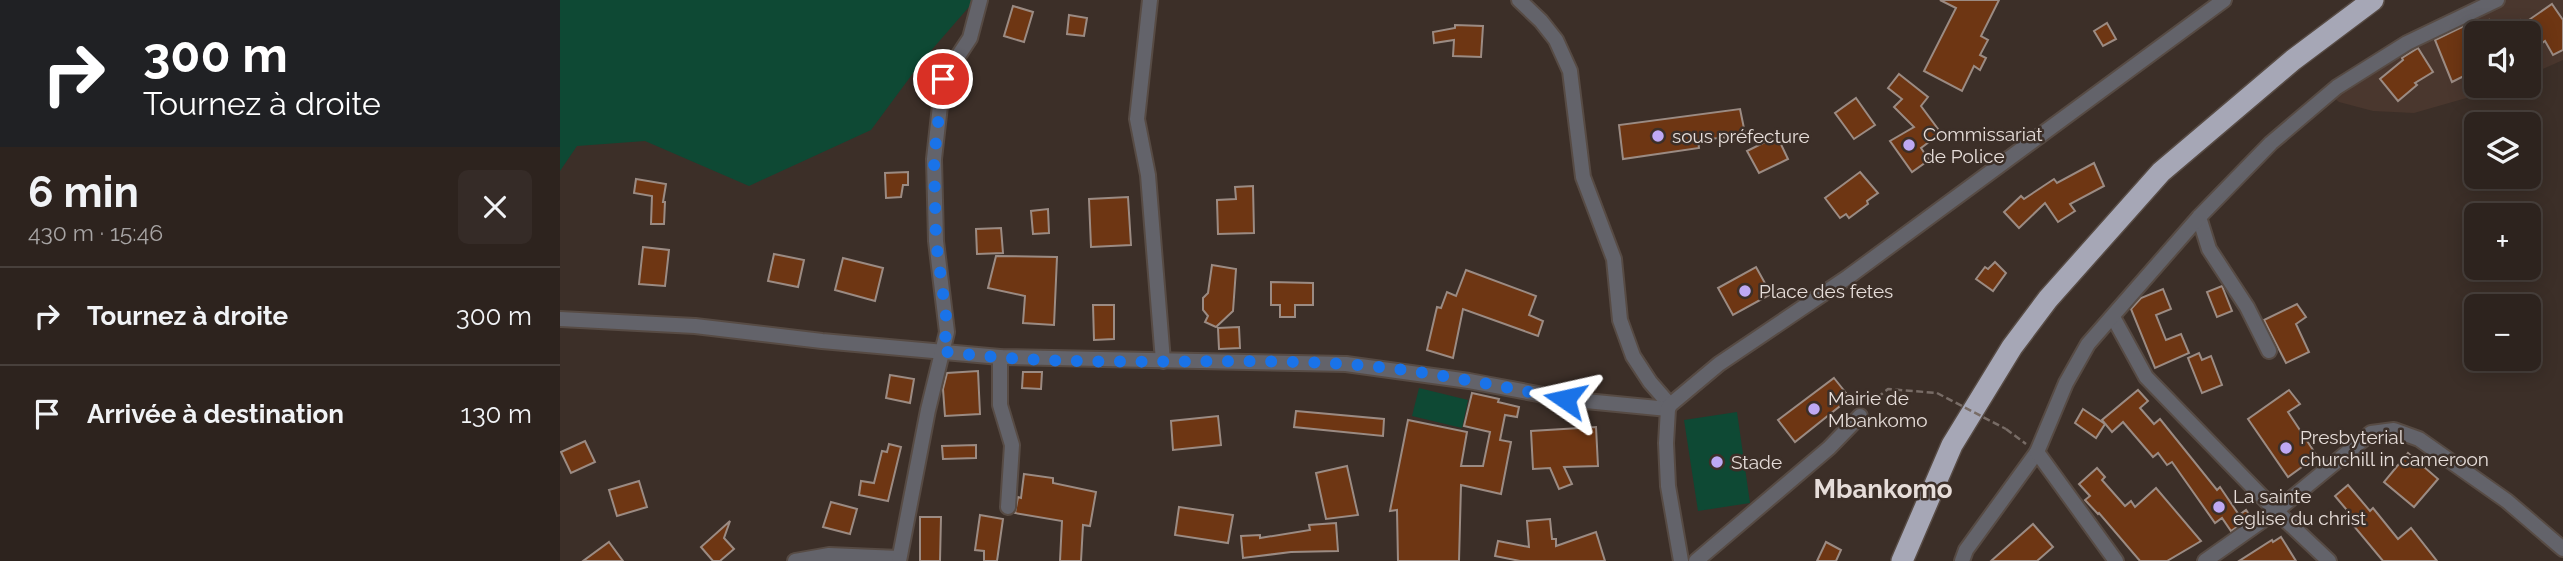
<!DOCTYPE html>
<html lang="fr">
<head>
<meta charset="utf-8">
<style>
  :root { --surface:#2d231e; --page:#352b27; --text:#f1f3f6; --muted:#a7a4a4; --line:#48403c }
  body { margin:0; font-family:Raleway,sans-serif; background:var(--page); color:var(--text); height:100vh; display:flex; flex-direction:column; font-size:26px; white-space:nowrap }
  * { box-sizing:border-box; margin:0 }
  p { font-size:23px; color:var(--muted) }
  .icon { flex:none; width:38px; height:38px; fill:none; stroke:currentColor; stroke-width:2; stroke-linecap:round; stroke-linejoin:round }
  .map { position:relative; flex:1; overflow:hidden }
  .sheet { display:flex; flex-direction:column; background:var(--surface); width:560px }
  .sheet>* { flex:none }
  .banner { background:#202124; color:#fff; overflow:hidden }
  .buttons { position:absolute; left:1904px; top:21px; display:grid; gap:14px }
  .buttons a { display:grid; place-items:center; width:77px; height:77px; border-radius:10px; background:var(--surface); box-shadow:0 4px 18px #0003,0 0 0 2px var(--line); font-size:35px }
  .pin { position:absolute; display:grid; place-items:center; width:60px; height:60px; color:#fff; margin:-30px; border:4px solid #fff; border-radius:50%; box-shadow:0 2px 7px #0007 }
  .me { position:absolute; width:77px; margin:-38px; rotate:281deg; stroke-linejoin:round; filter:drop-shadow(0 0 5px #0008) }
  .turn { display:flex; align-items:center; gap:24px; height:147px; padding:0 28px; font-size:32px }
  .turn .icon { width:91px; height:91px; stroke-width:2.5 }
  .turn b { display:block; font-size:49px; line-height:60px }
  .round { display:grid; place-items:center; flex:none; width:74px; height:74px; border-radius:10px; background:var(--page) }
  .overview { display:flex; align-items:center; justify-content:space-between; height:119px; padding:0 28px }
  h1 { font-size:42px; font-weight:700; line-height:52px }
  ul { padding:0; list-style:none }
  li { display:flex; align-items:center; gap:21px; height:98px; padding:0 28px; border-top:2px solid var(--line) }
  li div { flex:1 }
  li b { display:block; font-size:26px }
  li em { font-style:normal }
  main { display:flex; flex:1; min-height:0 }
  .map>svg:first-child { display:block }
  .built { fill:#4a372e }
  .green { fill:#0e4934 }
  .building { fill:#6e3613; stroke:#9b8b83; stroke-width:2 }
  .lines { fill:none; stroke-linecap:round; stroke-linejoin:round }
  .minor-casing { stroke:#574b44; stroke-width:18 }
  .highway-casing { stroke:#574b44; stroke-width:24 }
  .path { stroke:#786c66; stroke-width:2.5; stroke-dasharray:7 3.5; stroke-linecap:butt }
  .minor { stroke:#63636a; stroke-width:14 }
  .highway { stroke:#a6a7b6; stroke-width:21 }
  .path-bridge { stroke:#786c66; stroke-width:2.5; stroke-dasharray:7 3.5; stroke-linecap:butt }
  .route { stroke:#1a73e8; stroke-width:12; stroke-dasharray:0 21.6 }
  .poi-dot { fill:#bea9f4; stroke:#3c2f28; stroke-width:2.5 }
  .labels { text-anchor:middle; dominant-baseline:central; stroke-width:5; stroke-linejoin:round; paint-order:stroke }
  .poi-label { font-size:19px; fill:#e6ddd9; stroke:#3c2f28; text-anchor:start }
  .district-label { font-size:26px; font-weight:bold; fill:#e6ddd9; stroke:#3c2f28 }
</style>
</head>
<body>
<main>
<section class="sheet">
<div class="banner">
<div class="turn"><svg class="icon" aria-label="right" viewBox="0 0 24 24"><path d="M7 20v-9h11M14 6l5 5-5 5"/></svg><div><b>300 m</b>Tournez à droite</div></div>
</div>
<div class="overview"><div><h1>6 min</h1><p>430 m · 15:46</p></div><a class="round"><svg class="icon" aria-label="close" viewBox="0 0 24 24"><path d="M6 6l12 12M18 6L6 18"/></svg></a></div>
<ul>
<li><svg class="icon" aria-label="right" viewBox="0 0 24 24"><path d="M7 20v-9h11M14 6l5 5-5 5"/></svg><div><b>Tournez à droite</b></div><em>300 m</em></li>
<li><svg class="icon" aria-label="arrive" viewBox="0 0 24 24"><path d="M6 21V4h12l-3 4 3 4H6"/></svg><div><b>Arrivée à destination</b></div><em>130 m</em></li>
</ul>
</section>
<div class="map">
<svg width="2003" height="561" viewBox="0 0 2003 561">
  <rect width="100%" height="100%" fill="#3c2f28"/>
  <!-- built -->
  <path class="built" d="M1926 0H2003V60L1969 75V33H1916V86H1944L1931 91 1854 113 1813 111 1779 102 1768 93Z"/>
  <!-- green -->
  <g class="green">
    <path d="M0 0H415L362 61 311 130 189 186 85 141 17 146 0 171Z"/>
    <path d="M859 388 908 400 902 428 852 416Z"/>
    <path d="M1177 412 1190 503 1138 511 1124 420Z"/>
  </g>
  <!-- building -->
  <g class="building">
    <path d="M1380 0H1439L1421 36 1428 40 1420 55 1426 58 1420 70 1414 66 1402 91 1364 71 1396 8Z"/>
    <path d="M1992 4 2003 20V50L1993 55 1985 41 1969 52V33H1941L1960 20 1963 24Z"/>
    <path d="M453 6 473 12 464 42 444 36Z"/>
    <path d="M509 15 527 18 524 36 507 34Z"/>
    <path d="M1929 20 1936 33H1916V70L1892 82 1875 40 1906 25 1909 32Z"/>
    <path d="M1547 23 1556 39 1543 46 1534 31Z"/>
    <path d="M895 25 923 26 921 57 893 56 894 40 874 43 873 32 895 28Z"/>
    <path d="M1858 48 1873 72 1855 83 1857 85 1838 101 1820 79 1843 60 1842 58Z"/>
    <path d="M1339 74 1368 97 1361 106 1381 133 1361 148 1369 160 1352 172 1330 141 1354 127 1334 107 1342 99 1328 88Z"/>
    <path d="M1296 98 1315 125 1294 139 1275 113Z"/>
    <path d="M1180 109 1186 138 1166 142 1165 137 1138 141 1139 148 1063 159 1059 125Z"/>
    <path d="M1217 136 1228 159 1199 173 1187 151Z"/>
    <path d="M1534 163 1544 186 1510 204 1515 211 1498 222 1485 203 1459 228 1444 212 1461 196 1464 199 1494 179 1497 183Z"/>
    <path d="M348 172V185H343L341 197 326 198 325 173Z"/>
    <path d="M1300 172 1318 193 1307 201 1308 204 1289 218 1286 214 1280 218 1265 198Z"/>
    <path d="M76 179 106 184 103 202H105L104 224H91L92 196 74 193Z"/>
    <path d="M693 186 694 233 658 234 657 200 676 199 675 187Z"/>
    <path d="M568 197 571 245 531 247 529 199Z"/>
    <path d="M488 209 489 233 473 234 471 211Z"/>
    <path d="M441 228 443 253 417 254 416 229Z"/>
    <path d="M83 247 109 250 105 286 79 284Z"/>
    <path d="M214 254 244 260 238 287 208 281Z"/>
    <path d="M436 256 497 257 494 325 463 323 465 296 428 288Z"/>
    <path d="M283 258 323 268 315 301 275 290Z"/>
    <path d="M1435 262 1446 273 1433 291 1416 279 1425 267 1428 269Z"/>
    <path d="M652 265 676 269 673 311 656 327 645 322 648 316 643 310V298L648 293Z"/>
    <path d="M1196 267 1211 294 1173 315 1158 288Z"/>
    <path d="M906 270 976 296 969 315 983 321 978 336 903 309 893 358 867 350 877 307 881 308 887 292 896 296Z"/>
    <path d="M711 282 753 283V305H735V317H720V305H711Z"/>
    <path d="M1662 286 1672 311 1657 317 1647 292Z"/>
    <path d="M1603 289 1611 309 1596 315 1606 340 1621 334 1629 353 1595 368 1571 309 1581 298Z"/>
    <path d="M1737 304 1746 317 1736 324 1749 352 1726 363 1704 320Z"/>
    <path d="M533 305H554V339L534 340Z"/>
    <path d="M679 327 680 348 659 349 658 328Z"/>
    <path d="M1639 353 1642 360 1651 356 1662 385 1642 393 1628 358Z"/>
    <path d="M418 371 420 414 385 416 383 389 387 373Z"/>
    <path d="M463 372H482L481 389 462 388Z"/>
    <path d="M330 375 354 379 350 403 326 398Z"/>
    <path d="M1274 378 1290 398 1235 442 1218 420Z"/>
    <path d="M1578 390 1588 401 1580 408 1594 424 1600 419 1657 490 1660 487 1679 515 1686 510 1691 517 1671 531 1662 518 1655 523 1612 462 1607 465 1598 453 1593 457 1563 422 1552 432 1542 420Z"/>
    <path d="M1729 390 1740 404 1728 412 1757 456 1728 477 1688 419Z"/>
    <path d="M912 393 939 399 938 402 959 407 957 417 945 415 940 440 951 442 941 494 901 485 899 561H838L837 510 830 511 848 420 907 432 901 466H923L930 432 904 426Z"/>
    <path d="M1523 409 1545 424 1536 438 1515 423Z"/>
    <path d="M736 411 824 419 823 436 734 427Z"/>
    <path d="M658 416 661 445 613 450 611 421Z"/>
    <path d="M1036 427 1038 466 1004 467 1012 484 999 489 990 468 973 469 971 431Z"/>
    <path d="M25 441 35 462 11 473 1 452Z"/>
    <path d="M329 444 341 447 328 501 299 495 301 481 314 483 322 451 327 452Z"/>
    <path d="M416 445V458L383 459 382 446Z"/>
    <path d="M1848 453 1878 479 1854 507 1824 482Z"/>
    <path d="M787 466 798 515 766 519 756 473Z"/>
    <path d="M1537 468 1545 477 1542 480 1565 506 1571 501 1575 507 1596 488 1641 541 1607 561H1580L1539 513 1538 514 1525 500 1530 496 1519 484Z"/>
    <path d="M464 474 493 478V483L536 492 530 526 523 525 521 561H500L502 521 455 513 458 497 461 498Z"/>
    <path d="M79 481 87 507 57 516 49 490Z"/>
    <path d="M1788 485 1810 511 1813 508 1838 539 1851 528 1877 561H1823L1793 525 1797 522 1775 496Z"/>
    <path d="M271 502 297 509 290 534 263 527Z"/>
    <path d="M619 507 673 515 668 543 615 535Z"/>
    <path d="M420 515 443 519 437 561H424V551L415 550Z"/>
    <path d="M360 517H381L380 561H360Z"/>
    <path d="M990 519 992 539H996V546L1036 532 1045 561H960L935 556 938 541 969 547 967 521Z"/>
    <path d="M170 521 164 538 174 549 160 561H153L141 547Z"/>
    <path d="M776 523 778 551 731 552 683 558 681 536 700 535V538L750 530 749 525Z"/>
    <path d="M1473 524 1493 547 1477 561H1431Z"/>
    <path d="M1721 537 1736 561H1679L1712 540 1713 542Z"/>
    <path d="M49 542 63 561H23Z"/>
    <path d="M1266 542 1281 550 1276 561H1257Z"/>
  </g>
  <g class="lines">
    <defs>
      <g id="minor">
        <path d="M590 0 577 119 588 175 603 361"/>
        <path d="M959 0 981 21 996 40 1010 71 1023 177 1054 259 1060 320 1073 356 1090 382 1110 405"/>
        <path d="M1639 217 1649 249 1687 307 1709 351"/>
        <path d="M1553 317 1586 377 1716 511 1769 561"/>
        <path d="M0 319 135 326 262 341 440 357 786 364 909 381 1005 399 1108 409"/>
        <path d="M440 357V405L452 445 448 507"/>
        <path d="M235 561 269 555 339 558"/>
        <path d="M339 561 368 410 387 332 376 241 374 159 383 79 410 38 420 0"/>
        <path d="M1121 561 1108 486 1106 443 1108 409 1110 405 1159 364 1288 277 1664 0"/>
        <path d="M1136 561 1269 448 1300 416"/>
        <path d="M1402 561 1406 550 1477 452"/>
        <path d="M1556 561 1477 452 1506 383 1528 344 1639 217 1711 143 1777 87 1847 43 1937 0"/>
        <path d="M1645 561 1716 511 1811 433 1834 430 1859 439 1947 501 2003 549"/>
      </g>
      <path id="highway" d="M1342 561 1392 445 1452 347 1488 299 1601 172 1733 60 1813 0"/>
    </defs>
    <!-- minor casing -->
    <use href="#minor" class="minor-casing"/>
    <!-- highway casing -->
    <use href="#highway" class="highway-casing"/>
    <!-- path -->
    <g class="path">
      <path d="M1309 404 1328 389 1377 393"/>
      <path d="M1446 429 1466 444"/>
    </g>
    <!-- minor -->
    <use href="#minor" class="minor"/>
    <!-- highway -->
    <use href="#highway" class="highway"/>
    <!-- path-bridge -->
    <path class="path-bridge" d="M1377 393 1446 429"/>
  </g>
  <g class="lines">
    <!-- route -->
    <path class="route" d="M383 79 374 159 376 241 387 324V332L381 351C515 370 651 356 785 364 859 369 933 385 1005 399"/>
  </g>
  <!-- markers -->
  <g class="poi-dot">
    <circle cx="1098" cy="136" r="7"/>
    <circle cx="1349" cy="145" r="7"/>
    <circle cx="1185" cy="291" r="7"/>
    <circle cx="1254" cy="409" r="7"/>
    <circle cx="1726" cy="448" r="7"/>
    <circle cx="1157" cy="462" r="7"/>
    <circle cx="1659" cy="507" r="7"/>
  </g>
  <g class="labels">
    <!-- poi labels -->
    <g class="poi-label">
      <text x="1363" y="134">Commissariat<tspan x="1363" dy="22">de Police</tspan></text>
      <text x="1112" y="136">sous préfecture</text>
      <text x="1199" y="291">Place des fetes</text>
      <text x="1268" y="398">Mairie de<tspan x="1268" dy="22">Mbankomo</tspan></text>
      <text x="1740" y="437">Presbyterial<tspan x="1740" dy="22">churchill in cameroon</tspan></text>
      <text x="1171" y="462">Stade</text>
      <text x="1673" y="496">La sainte<tspan x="1673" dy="22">eglise du christ</tspan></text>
    </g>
    <!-- district labels -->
    <g class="district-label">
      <text x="1323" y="489">Mbankomo</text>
    </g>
  </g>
</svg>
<div class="buttons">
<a><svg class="icon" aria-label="sound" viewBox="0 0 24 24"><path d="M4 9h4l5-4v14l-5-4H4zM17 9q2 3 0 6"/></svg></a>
<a><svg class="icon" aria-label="layers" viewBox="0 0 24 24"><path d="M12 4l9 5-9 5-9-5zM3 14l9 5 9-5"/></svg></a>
<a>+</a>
<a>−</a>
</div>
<div class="pin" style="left:383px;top:79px;background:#d93025"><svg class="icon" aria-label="arrive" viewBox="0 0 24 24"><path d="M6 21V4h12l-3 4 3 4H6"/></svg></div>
<svg class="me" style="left:1005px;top:399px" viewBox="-20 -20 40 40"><path d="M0-17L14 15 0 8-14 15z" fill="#1a73e8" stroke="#fff" stroke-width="4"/></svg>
</div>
</main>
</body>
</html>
